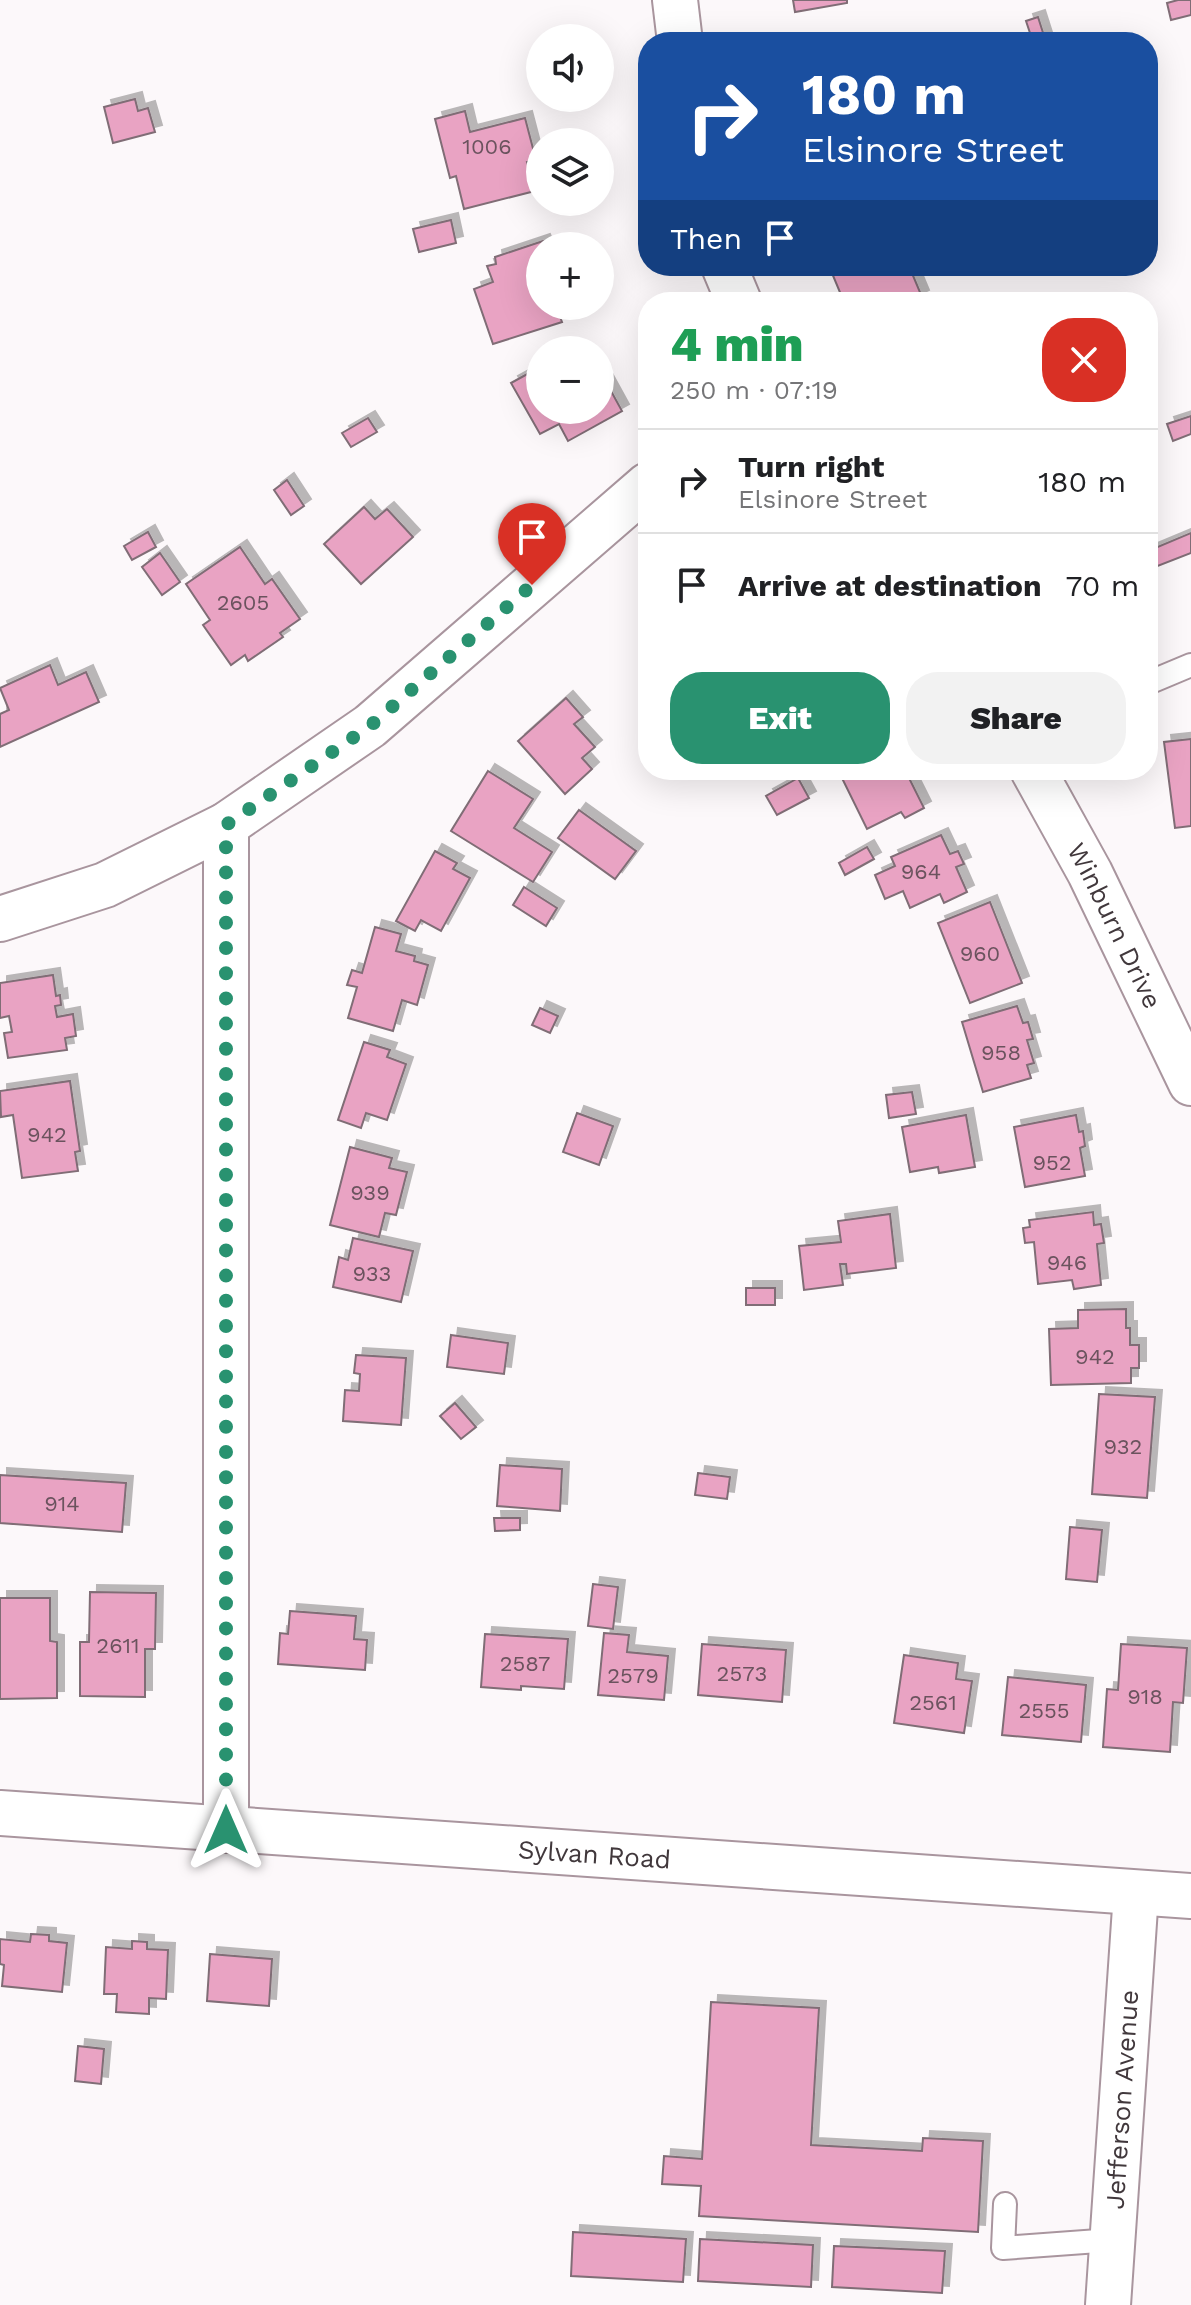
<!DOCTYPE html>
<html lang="en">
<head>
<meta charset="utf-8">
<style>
  :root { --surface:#fff; --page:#f2f2f2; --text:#202124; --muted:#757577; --line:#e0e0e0; --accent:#299270 }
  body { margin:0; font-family:"Work Sans",sans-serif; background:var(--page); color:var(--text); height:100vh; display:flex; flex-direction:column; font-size:30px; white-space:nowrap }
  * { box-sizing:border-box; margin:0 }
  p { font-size:26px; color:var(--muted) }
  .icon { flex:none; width:44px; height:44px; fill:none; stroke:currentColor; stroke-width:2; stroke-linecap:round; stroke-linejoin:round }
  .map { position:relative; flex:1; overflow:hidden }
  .panel { position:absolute; left:638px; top:292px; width:520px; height:488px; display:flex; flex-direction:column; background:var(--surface); border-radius:32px; box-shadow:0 8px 32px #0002 }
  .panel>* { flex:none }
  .banner { position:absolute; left:638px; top:32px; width:520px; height:244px; border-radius:32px; box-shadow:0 8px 32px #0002; background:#1a4fa0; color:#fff; overflow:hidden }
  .buttons { position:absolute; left:526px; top:24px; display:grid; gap:16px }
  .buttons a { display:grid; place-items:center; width:88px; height:88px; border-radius:50%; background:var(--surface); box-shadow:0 8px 32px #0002; font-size:40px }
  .pin { position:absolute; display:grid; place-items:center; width:68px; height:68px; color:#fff; margin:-82px -34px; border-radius:50% 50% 50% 0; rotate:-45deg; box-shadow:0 0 8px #0007 }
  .pin .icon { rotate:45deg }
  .me { position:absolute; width:88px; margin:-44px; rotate:0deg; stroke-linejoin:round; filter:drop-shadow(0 0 6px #0008) }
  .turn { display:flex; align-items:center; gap:28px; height:168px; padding:0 32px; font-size:36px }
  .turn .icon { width:104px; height:104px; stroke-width:2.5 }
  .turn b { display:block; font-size:56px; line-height:68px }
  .then { display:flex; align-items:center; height:76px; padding:0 32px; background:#0003; gap:16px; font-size:30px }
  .round { display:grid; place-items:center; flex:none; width:84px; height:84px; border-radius:32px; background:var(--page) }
  .headline { display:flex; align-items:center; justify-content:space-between; height:136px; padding:0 32px }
  h1 { font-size:48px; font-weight:800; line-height:60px; color:#1e9e55 }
  .cta { display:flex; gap:16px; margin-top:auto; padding:16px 32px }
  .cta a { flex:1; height:92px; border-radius:32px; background:var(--accent); color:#fff; font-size:32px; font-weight:800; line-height:92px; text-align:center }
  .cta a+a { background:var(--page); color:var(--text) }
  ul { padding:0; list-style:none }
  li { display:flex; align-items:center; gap:24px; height:104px; padding:0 32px; border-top:2px solid var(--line) }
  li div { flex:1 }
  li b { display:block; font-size:30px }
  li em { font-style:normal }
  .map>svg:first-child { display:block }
  .building { fill:#e9a3c3; stroke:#806d76; stroke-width:2; filter:url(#shadow) }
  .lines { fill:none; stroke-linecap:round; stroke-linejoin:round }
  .service-casing { stroke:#a9959e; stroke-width:26 }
  .minor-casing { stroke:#a9959e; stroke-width:48 }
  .secondary-casing { stroke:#a9959e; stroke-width:48 }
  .service { stroke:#fff; stroke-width:22 }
  .minor { stroke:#fff; stroke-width:44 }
  .secondary { stroke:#fff; stroke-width:44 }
  .route { stroke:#299270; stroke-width:14; stroke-dasharray:0 25.2 }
  .labels { text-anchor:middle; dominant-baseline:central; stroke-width:6; stroke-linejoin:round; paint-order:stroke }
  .number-label { font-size:22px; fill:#6b535e }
  .street-label { font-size:26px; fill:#41383c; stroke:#fcf8fa }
</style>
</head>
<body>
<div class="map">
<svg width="1191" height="2305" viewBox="0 0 1191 2305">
  <defs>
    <filter id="shadow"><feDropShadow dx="7" dy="-7" stdDeviation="0" flood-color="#0004"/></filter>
  </defs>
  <rect width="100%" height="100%" fill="#fcf8fa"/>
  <!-- building -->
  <g class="building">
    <path d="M793 0H847V3L795 12Z"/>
    <path d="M1178 0H1191V15L1171 20 1167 3Z"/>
    <path d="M1038 17 1045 39 1033 42 1026 21Z"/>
    <path d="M135 99 138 111 148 108 155 132 113 143 104 107Z"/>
    <path d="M465 111 470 132 525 118 536 160 527 162 535 191 464 209 456 176 450 178 435 119Z"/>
    <path d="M451 220 456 243 419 252 413 229Z"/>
    <path d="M543 241 545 246H540V306H556L562 322 493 344 474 289 493 282 487 266 496 264 495 257Z"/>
    <path d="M829 266H909L922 297 911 302H844Z"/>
    <path d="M540 367V410H600V371L622 411 568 441 559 424 540 434 511 383Z"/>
    <path d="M1191 416V434L1173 441 1167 424Z"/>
    <path d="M368 418 377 432 351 447 342 433Z"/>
    <path d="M287 480 304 506 291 515 274 490Z"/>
    <path d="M364 507 375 519 387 509 413 537 361 584 324 544Z"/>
    <path d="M148 532 156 547 132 560 124 546Z"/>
    <path d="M1191 533V553L1155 567 1148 551Z"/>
    <path d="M240 547 265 584 272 579 300 619 280 633 283 637 248 661 245 655 231 665 203 625 210 620 186 584Z"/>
    <path d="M160 553 180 582 162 595 142 567Z"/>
    <path d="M50 665 58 685 86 672 99 702 0 747V714L9 710 0 688Z"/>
    <path d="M566 698 583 717 574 724 595 747 582 758 592 769 565 794 518 741Z"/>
    <path d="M1191 739V826L1175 828 1164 742Z"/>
    <path d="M844 770H905L924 808 905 818 901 812 867 829 839 772Z"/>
    <path d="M488 771 533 799 514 828 552 852 533 882 451 831Z"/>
    <path d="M798 778 809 798 777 815 766 796Z"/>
    <path d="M579 810 636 851 615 879 558 838Z"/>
    <path d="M941 835 950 854 958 851 964 864 956 867 967 892 944 903 940 894 910 908 903 891 885 899 875 875 895 866 891 857Z"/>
    <path d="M867 847 874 859 845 875 839 863Z"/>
    <path d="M435 851 457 863 453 869 470 878 441 931 421 920 415 931 396 921Z"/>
    <path d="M524 887 557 908 546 926 513 905Z"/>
    <path d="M990 902 1022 983 970 1003 938 923Z"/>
    <path d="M375 927 401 934 396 951 415 956 414 961 428 965 417 1005 402 1000 393 1031 348 1018 357 987 347 985 352 970 362 973Z"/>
    <path d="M53 975 56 996 60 995 61 1005 55 1006 57 1017 73 1014 76 1036 65 1038 67 1050 8 1058 4 1033 12 1032 9 1016 0 1018V983Z"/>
    <path d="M1017 1006 1023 1023 1028 1022 1033 1039 1027 1040 1034 1063 1027 1065 1031 1078 983 1092 962 1022Z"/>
    <path d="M540 1008 558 1016 550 1033 532 1025Z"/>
    <path d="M364 1042 390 1050 387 1057 406 1064 387 1120 366 1113 361 1128 338 1120Z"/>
    <path d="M70 1081 80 1151 75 1152 78 1171 22 1178 13 1115 1 1117 0 1091Z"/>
    <path d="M912 1092 916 1114 889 1118 886 1095Z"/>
    <path d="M577 1113 613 1126 599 1165 563 1152Z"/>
    <path d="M966 1115 975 1167 939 1173 938 1167 910 1172 902 1127Z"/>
    <path d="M1076 1115 1079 1132 1083 1131 1085 1146 1080 1148 1085 1176 1025 1187 1014 1127Z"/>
    <path d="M350 1147 392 1158 389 1168 407 1172 396 1215 385 1213 379 1237 330 1225Z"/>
    <path d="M1093 1212 1094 1225 1101 1224 1104 1243 1097 1244 1101 1285 1074 1289 1072 1280 1038 1284 1034 1242 1025 1243 1023 1228 1030 1227 1029 1220Z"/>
    <path d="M890 1214 896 1268 847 1274 846 1264H840L843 1285 804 1290 799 1246 841 1242 838 1221Z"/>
    <path d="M353 1238 413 1251 401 1302 333 1287 339 1257 348 1260Z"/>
    <rect x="746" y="1288" width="29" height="17"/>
    <path d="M1126 1309V1328H1130V1345H1139V1368H1131V1383L1051 1385 1049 1329 1078 1328V1310Z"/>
    <path d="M451 1335 508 1343 504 1374 447 1367Z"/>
    <path d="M356 1355 406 1358 401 1425 343 1421 345 1390 359 1391 360 1374 354 1373Z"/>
    <path d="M1099 1394 1155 1397 1147 1498 1092 1494Z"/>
    <path d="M455 1403 476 1427 461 1439 440 1416Z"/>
    <path d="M500 1465 562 1469 560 1511 497 1506Z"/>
    <path d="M698 1473 730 1477 727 1499 695 1495Z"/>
    <path d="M0 1475 126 1483 122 1532 0 1523Z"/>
    <path d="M494 1518H520V1530L495 1531Z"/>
    <path d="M1070 1527 1102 1530 1097 1582 1066 1579Z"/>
    <path d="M593 1584 618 1587 613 1629 588 1626Z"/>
    <path d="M90 1592 156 1593 155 1649H145V1697L80 1696V1642H89Z"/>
    <path d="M0 1598H50V1641L57 1642V1698L0 1699Z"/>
    <path d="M290 1611 356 1616 354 1639 367 1640 365 1670 278 1664 280 1633 288 1634Z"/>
    <path d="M604 1633 629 1635 627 1652 668 1656 664 1700 598 1695Z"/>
    <path d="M485 1634 568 1639 564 1689 521 1686V1690L481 1687Z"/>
    <path d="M702 1644 786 1650 782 1702 698 1695Z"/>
    <path d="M1121 1644 1187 1648 1183 1703 1173 1702 1170 1752 1103 1747 1107 1689 1118 1690Z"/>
    <path d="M904 1655 958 1663 956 1679 972 1681 964 1733 894 1723Z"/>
    <path d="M1008 1677 1086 1685 1081 1742 1002 1735Z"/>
    <path d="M31 1934 49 1935V1941L67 1943 62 1992 2 1986 4 1965 0 1964V1939L30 1942Z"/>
    <path d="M132 1941 147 1942V1949L168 1950 166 1999 149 1998V2014L116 2012 117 1994H104L106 1947 132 1949Z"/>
    <path d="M210 1954 272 1959 269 2006 207 2001Z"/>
    <path d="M711 2002 819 2008 811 2145 922 2151 923 2138 983 2141 978 2232 699 2216 701 2186 662 2184 664 2156 702 2159Z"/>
    <path d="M78 2046 104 2049 101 2084 75 2081Z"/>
    <path d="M573 2232 686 2239 683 2282 571 2276Z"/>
    <path d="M700 2239 813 2245 811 2287 698 2281Z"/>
    <path d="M834 2246 945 2251 942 2293 832 2287Z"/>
  </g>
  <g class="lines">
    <defs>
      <g id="service">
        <path d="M1148 683 1191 665"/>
        <path d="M1005 2204 1003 2248 1112 2240"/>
      </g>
      <g id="minor">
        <path d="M675 0 680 42"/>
        <path d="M724 266 739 302"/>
        <path id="s1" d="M1033 770 1090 873 1191 1083"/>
        <path d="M0 919 105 885 226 825 370 726 648 485"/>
        <path d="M226 1830V825"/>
        <path id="s2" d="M1108 2305 1136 1893"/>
      </g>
      <g id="secondary">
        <path id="s3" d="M0 1813 1191 1896"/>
      </g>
    </defs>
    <!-- service casing -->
    <use href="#service" class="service-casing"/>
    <!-- minor casing -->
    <use href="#minor" class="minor-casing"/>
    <!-- secondary casing -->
    <use href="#secondary" class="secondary-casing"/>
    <!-- service -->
    <use href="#service" class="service"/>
    <!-- minor -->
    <use href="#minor" class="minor"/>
    <!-- secondary -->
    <use href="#secondary" class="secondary"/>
  </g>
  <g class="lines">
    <!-- route -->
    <path class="route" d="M226 1830V825L370 726 532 585"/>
  </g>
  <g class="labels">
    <!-- number labels -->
    <g class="number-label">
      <text x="487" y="146">1006</text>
      <text x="243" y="602">2605</text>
      <text x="921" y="871">964</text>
      <text x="980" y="953">960</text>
      <text x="1001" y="1052">958</text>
      <text x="47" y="1134">942</text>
      <text x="1052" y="1162">952</text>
      <text x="370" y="1192">939</text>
      <text x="1067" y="1262">946</text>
      <text x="372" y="1273">933</text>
      <text x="1095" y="1356">942</text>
      <text x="1123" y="1446">932</text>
      <text x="62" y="1503">914</text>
      <text x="118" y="1645">2611</text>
      <text x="525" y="1663">2587</text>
      <text x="742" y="1673">2573</text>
      <text x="633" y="1675">2579</text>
      <text x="1145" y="1696">918</text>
      <text x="933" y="1702">2561</text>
      <text x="1044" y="1710">2555</text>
    </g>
    <!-- street labels -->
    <g class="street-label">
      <text stroke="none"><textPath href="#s1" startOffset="176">Winburn Drive</textPath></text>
      <text stroke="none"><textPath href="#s3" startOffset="596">Sylvan Road</textPath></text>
      <text stroke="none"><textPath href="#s2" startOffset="206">Jefferson Avenue</textPath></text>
    </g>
  </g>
</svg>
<div class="buttons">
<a><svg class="icon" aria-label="sound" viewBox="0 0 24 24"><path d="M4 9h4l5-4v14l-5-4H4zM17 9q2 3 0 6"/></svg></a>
<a><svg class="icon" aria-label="layers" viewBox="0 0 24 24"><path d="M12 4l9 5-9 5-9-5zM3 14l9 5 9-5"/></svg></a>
<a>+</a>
<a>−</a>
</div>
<div class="pin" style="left:532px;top:585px;background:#d93025"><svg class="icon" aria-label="arrive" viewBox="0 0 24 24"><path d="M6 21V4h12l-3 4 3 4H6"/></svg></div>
<svg class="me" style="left:226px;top:1830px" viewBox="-20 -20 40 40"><path d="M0-17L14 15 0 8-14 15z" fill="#299270" stroke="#fff" stroke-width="4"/></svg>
<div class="banner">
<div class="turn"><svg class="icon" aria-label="right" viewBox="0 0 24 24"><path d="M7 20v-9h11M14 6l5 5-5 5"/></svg><div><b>180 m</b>Elsinore Street</div></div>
<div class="then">Then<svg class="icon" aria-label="arrive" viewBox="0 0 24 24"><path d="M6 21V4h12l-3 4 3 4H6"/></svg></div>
</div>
<section class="panel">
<div class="headline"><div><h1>4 min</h1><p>250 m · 07:19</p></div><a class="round" style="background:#d93025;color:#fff"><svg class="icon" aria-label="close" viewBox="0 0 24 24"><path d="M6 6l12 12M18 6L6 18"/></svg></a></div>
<ul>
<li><svg class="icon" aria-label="right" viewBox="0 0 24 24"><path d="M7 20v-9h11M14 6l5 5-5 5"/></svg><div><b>Turn right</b><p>Elsinore Street</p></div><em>180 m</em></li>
<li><svg class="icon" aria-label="arrive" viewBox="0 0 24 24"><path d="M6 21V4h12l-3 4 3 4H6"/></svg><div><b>Arrive at destination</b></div><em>70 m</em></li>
</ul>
<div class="cta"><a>Exit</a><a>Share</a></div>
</section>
</div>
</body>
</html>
